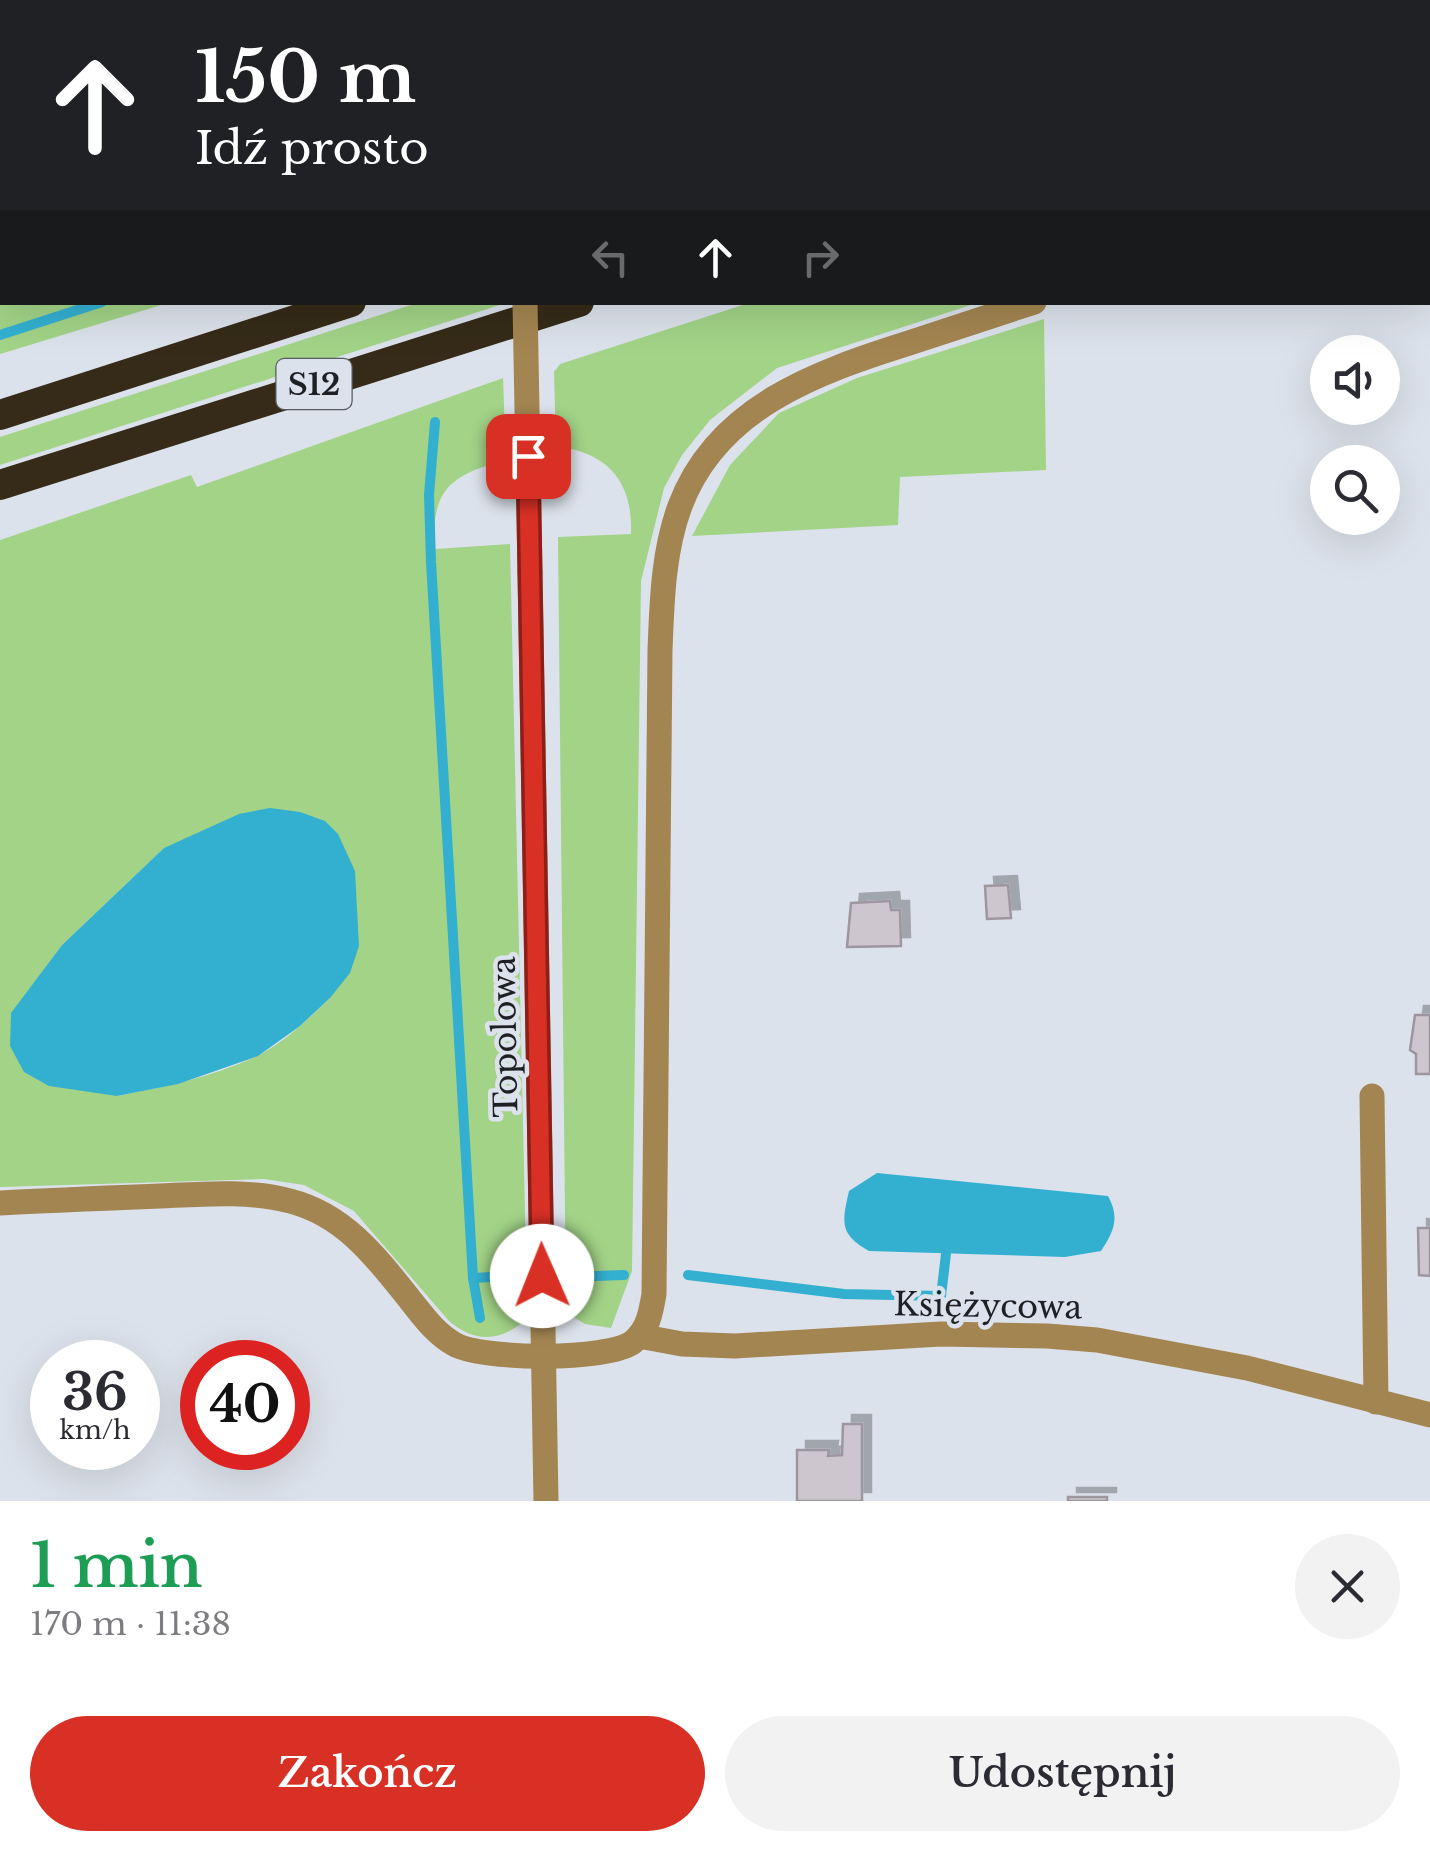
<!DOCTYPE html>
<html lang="pl">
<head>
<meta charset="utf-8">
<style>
  :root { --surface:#fff; --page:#f2f2f3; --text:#2b2b33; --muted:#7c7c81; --accent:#d93025 }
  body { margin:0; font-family:"Libre Baskerville",serif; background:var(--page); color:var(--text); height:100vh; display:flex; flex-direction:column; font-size:38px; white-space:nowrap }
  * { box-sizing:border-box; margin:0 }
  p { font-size:32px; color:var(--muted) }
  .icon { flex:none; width:55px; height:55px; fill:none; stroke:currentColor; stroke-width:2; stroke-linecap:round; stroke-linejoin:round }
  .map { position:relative; height:1501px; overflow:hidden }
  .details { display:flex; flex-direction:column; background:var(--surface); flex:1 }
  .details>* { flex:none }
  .banner { position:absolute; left:0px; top:0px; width:1430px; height:305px; box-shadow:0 10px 40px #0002; background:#202124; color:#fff; overflow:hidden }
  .buttons { position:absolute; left:1310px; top:335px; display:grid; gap:20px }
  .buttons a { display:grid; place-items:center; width:90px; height:90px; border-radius:50%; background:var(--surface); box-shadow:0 10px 40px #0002; font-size:50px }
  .speed { position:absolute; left:30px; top:1340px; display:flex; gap:20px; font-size:50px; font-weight:700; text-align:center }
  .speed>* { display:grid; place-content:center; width:130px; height:130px; border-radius:50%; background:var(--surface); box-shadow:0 10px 40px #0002; line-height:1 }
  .speed small { font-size:25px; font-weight:400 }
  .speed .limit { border:15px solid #d22; background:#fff; color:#111 }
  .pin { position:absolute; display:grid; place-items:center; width:85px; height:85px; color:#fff; margin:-42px; border-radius:20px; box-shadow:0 5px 15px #0006 }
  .me { position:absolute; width:110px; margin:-55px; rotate:359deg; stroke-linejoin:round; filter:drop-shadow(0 0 8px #0008) }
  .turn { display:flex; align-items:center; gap:35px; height:210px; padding:0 30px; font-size:45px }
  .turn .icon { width:130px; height:130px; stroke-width:2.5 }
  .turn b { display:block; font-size:70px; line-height:85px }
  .lanes { display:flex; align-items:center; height:95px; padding:0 30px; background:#0003; justify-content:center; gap:50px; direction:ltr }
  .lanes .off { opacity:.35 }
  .round { display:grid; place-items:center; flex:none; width:105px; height:105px; border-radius:52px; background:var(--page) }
  .overview { display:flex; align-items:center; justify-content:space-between; height:170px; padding:0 30px }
  h1 { font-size:60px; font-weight:600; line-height:75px; color:#1e9e55 }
  .primary-button { display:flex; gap:20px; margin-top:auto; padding:20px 30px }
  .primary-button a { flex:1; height:115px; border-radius:60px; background:var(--accent); color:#fff; font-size:40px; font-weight:600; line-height:115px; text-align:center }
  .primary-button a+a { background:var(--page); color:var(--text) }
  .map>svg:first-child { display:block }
  .green { fill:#a2d387; fill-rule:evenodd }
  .water { fill:#33b0d0 }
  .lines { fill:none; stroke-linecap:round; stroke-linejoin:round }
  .stream { stroke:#33b0d0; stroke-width:10 }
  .building { fill:#cdc6ce; stroke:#9d969e; stroke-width:2.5; filter:url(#shadow) }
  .minor { stroke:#a38551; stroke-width:25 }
  .highway { stroke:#352b18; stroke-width:30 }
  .minor-bridge { stroke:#a38551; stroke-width:25 }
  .route-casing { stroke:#8d1f18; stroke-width:25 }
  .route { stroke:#d93025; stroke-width:18 }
  .labels { text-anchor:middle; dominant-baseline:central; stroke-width:9; stroke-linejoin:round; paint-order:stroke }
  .shield { fill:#dce2eb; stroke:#575a60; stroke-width:2.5 }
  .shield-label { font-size:30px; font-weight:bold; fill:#1e2024 }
  .street-label { font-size:32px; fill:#1e2024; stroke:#dce2eb }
</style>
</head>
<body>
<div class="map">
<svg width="1430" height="1501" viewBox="0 0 1430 1501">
  <defs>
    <filter id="shadow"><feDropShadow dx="9" dy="-9" stdDeviation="0" flood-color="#0004"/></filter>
  </defs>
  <rect width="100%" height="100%" fill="#dce2eb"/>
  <!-- green -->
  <g class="green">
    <path d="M551 0H702L706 2H551Z"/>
    <path d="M955 0H1126L948 2Z"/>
    <path d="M0 239 2 302 168 303 0 354Z"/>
    <path d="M752 302 977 303 777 368 710 420 682 455 664 488 641 581 632 1271 611 1328 585 1324 566 1312 558 537 631 534C633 481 608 453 556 446L554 372 560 364Z"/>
    <path d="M417 303H506L0 465V437Z"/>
    <path d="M1044 319 1046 470 900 477 898 525 692 536 730 465 779 413 857 378Z"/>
    <path d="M503 378 506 461C451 473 430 491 435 549L510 544 527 1303 523 1322C498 1342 474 1342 449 1321L354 1211 304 1185 264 1179 0 1187V540L191 475 197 487ZM164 848 330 998C308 1019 283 1044 255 1057 212 1077 164 1087 117 1096L25 995 62 945Z"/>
  </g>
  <!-- water -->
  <g class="water">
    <path d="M270 808 300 812 325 821 338 834 355 871 359 946 350 973 330 998 300 1026 258 1056 178 1084 117 1096 49 1086 24 1072 10 1046 11 1013 62 945 164 848 239 814Z"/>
    <path d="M877 1173 1108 1196C1120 1218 1114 1231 1101 1251L1065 1257 869 1251C839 1234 842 1222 849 1191Z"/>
  </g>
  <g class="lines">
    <!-- stream -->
    <g class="stream">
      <path d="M329 2V0"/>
      <path d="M420 2V0"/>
      <path d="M1058 2 1066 0"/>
      <path d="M0 187 2 188"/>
      <path d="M0 335 102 302"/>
      <path d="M435 422 429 495 431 562 473 1278 480 1318"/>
      <path d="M688 1275 844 1294 941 1296 946 1254"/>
      <path d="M595 1276 624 1275"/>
      <path d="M473 1278 492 1277"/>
    </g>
  </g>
  <!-- building -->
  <g class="building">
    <path d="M1008 885 1011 918 987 919 985 886Z"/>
    <path d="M890 901 891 910H900L901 946 847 947 851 903Z"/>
    <path d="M1415 1015H1430V1074H1416V1054L1410 1050Z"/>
    <path d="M1418 1228H1430V1276L1419 1275Z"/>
    <path d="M843 1424H862V1501H797V1450H829L828 1456 842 1455Z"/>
    <rect x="1068" y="1497" width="39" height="4"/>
  </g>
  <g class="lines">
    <!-- minor -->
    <g class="minor">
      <path d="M519 0V2"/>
      <path d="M742 0 747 2"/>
      <path d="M373 2 374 0"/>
      <path d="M879 2 887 0"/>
      <path d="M1428 177 1430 176"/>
      <path d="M0 214 2 215"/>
      <path d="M530 572 546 1501"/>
      <path d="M1372 1096 1376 1402"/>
      <path d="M0 1203C53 1200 107 1198 160 1196 203 1194 248 1190 290 1201 345 1215 377 1258 411 1301 424 1317 435 1333 454 1344 481 1360 608 1361 633 1342 648 1330 651 1312 654 1294L660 650C662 601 663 552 680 506 717 407 817 372 909 343 951 329 992 316 1034 302"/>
      <path d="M639 1336 682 1344 735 1346 941 1334 1047 1336 1097 1340 1247 1368 1430 1415"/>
    </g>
    <!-- highway -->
    <g class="highway">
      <path d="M1266 2 1273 0"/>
      <path d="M1428 43 1430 42"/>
      <path d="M0 415 351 302"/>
      <path d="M0 485 579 302"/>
    </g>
    <!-- minor-bridge -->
    <path class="minor-bridge" d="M525 302 530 572"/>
  </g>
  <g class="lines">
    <defs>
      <path id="route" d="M528 456 542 1276"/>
    </defs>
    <!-- route casing -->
    <use href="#route" class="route-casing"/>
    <!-- route -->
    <use href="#route" class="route"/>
  </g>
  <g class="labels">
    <!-- shield labels -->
    <rect class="shield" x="276.5" y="359" width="75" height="50" rx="8"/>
    <g class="shield-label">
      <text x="314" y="384">S12</text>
    </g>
    <!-- street labels -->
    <g class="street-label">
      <text transform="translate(505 1037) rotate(-91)">Topolowa</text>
      <text transform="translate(988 1306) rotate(1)">Księżycowa</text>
    </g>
  </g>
</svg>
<div class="buttons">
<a><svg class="icon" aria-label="sound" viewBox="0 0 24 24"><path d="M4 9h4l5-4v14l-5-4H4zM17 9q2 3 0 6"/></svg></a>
<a><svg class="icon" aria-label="search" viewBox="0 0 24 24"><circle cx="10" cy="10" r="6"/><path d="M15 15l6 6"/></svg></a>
</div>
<div class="speed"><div>36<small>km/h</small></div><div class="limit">40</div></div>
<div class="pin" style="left:528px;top:456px;background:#d93025"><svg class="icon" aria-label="arrive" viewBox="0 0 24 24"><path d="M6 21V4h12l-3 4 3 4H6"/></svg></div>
<svg class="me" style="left:542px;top:1276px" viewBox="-20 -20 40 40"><circle r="19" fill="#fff"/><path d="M0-13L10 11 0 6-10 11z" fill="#d93025"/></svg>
<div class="banner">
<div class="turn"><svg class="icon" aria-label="ahead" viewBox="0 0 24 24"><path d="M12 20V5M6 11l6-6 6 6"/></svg><div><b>150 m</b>Idź prosto</div></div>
<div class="lanes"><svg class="icon off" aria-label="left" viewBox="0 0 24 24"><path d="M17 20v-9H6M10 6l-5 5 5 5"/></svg><svg class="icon" aria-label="ahead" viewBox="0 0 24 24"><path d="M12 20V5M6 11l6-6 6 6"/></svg><svg class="icon off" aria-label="right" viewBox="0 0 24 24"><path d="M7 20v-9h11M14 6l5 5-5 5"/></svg></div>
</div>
</div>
<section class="details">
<div class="overview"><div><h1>1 min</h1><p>170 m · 11:38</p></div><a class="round"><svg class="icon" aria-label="close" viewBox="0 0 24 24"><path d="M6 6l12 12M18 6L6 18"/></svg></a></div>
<div class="primary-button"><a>Zakończ</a><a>Udostępnij</a></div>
</section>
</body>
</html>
